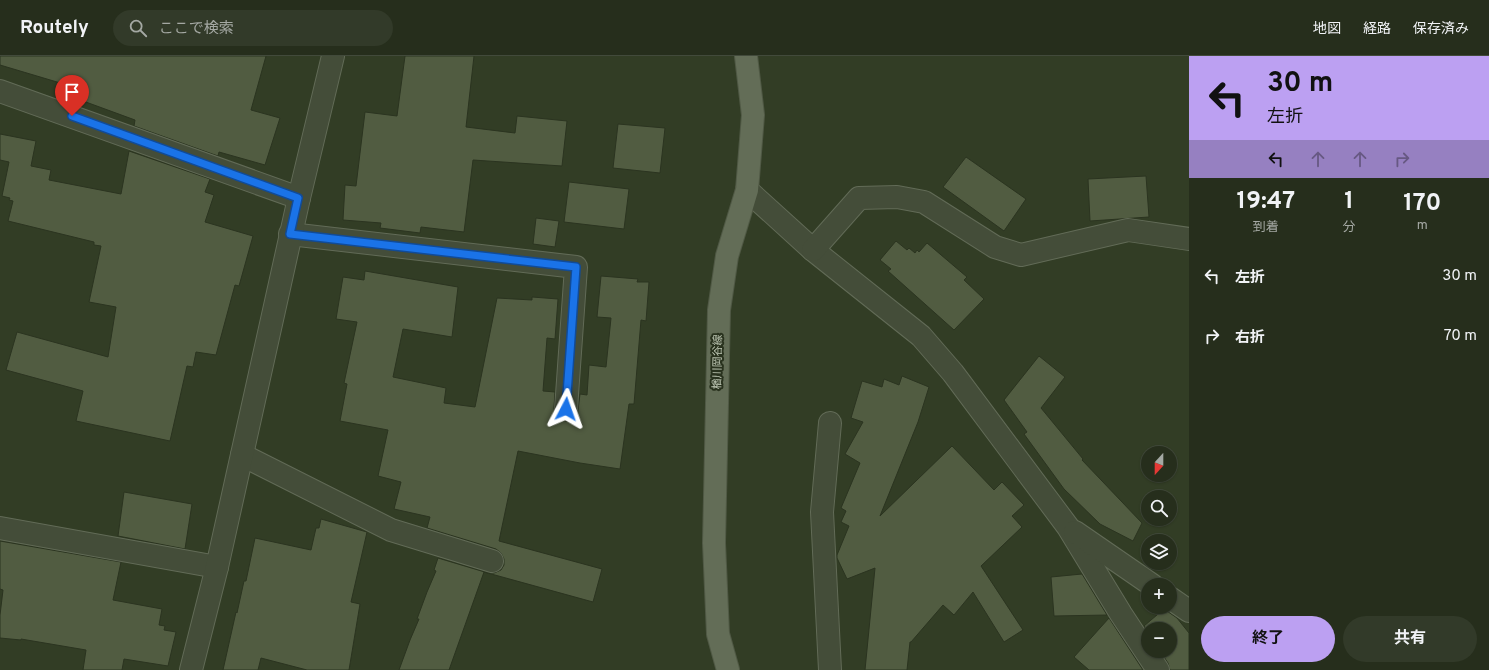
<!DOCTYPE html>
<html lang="ja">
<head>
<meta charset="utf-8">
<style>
  :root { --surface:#262e1c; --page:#323a29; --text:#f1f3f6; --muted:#a4a8a3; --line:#424a3b; --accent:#bca0f2 }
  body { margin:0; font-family:Overpass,"Noto Sans JP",sans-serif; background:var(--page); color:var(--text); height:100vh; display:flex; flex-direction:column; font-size:15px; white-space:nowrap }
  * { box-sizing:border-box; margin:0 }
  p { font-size:13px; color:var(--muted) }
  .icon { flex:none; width:22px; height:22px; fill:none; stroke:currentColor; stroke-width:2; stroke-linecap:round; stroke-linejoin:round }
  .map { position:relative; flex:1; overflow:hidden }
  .details { display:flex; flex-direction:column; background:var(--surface); width:300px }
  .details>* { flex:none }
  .banner { background:#bca0f2; color:#111; overflow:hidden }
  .needle { width:26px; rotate:201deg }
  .tools { position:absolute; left:1141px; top:390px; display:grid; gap:8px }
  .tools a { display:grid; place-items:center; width:36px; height:36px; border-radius:50%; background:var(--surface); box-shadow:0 1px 3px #0004,0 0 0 1px var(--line); font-size:20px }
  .pin { position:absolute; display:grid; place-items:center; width:34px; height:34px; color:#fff; margin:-41px -17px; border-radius:50% 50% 50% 0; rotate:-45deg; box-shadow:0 0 4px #0007 }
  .pin .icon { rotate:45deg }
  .me { position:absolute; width:44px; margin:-22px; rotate:4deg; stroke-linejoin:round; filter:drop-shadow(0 0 3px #0008) }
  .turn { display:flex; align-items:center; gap:14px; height:84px; padding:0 12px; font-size:18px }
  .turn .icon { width:52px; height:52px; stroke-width:2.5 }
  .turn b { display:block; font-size:28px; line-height:34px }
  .lanes { display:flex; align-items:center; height:38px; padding:0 12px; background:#0003; justify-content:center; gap:20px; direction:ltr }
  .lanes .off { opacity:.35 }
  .eta { display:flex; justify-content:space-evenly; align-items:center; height:68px; text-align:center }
  .eta b { font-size:24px; font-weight:700; line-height:28px }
  .cta { display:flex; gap:8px; margin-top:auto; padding:8px 12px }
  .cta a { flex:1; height:46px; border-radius:24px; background:var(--accent); color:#111; font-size:16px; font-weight:700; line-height:46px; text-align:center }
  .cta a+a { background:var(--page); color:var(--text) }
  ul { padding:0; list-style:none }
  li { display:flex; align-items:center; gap:12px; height:60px; padding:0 12px }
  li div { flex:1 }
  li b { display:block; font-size:15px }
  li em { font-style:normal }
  header { display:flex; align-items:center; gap:24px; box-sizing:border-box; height:56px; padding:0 20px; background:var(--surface); border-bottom:1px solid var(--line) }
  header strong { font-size:19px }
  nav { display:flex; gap:22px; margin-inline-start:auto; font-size:14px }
  .search { width:280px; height:36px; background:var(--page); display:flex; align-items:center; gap:10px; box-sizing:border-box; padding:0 14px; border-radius:22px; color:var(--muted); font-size:15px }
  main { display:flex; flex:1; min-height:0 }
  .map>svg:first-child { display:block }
  .building { fill:#515c41; stroke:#2b3420 }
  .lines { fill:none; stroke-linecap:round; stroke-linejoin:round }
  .minor-casing { stroke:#626b57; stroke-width:24 }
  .major-casing { stroke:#505945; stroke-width:24 }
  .minor { stroke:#444d39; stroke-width:22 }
  .major { stroke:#636d57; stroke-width:22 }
  .route-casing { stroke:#114b97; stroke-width:10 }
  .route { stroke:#1a73e8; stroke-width:7 }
  .labels { text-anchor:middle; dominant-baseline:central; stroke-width:4; stroke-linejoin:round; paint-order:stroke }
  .street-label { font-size:11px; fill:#bfc8b5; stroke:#29321e }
</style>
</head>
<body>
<header>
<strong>Routely</strong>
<div class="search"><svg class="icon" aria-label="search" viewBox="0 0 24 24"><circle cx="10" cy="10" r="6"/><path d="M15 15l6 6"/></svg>ここで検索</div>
<nav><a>地図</a><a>経路</a><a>保存済み</a></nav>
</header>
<main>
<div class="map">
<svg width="1189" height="614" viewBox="0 0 1189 614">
  <rect width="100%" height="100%" fill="#323d25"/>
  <!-- building -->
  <g class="building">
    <path d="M0 0H266L251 54 280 62 265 109 219 96 218 100 134 70 135 64 64 38 67 29 0 9Z"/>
    <path d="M405 0H474L466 71 515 77 517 60 567 65 562 110 473 104 464 176 421 171 420 177 380 172 381 167 343 164 345 129 356 130 365 56 397 60Z"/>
    <path d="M618 68 665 72 660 117 613 112Z"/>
    <path d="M0 78 36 85 31 110 51 114 49 124 121 138 129 95 210 123 205 136 214 139 205 166 253 180 239 230 235 229 216 299 196 296 193 311 187 310 170 385 76 365 83 335 6 314 17 276 108 301 116 251 89 246 101 190 94 189V186L8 165 13 145 9 144 10 142 2 140 9 106 0 104Z"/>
    <path d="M966 101 1026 143 1004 175 943 131Z"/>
    <path d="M1146 120 1149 161 1090 165 1088 123Z"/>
    <path d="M569 126 629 133 624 173 564 166Z"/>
    <path d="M536 162 559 165 555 191 533 188Z"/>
    <path d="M896 185 907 194 909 192 915 197 917 194 919 196 927 187 967 221 964 224 984 243 954 274 888 215 891 213 880 204Z"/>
    <path d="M365 215 458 231 452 281 403 273 393 321 446 332 444 347 475 351 497 242 532 244V241L558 243 555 283 547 282 543 335 555 336 554 352 555 358 559 363 566 365 572 364 577 360 578 354 580 338 587 339 589 309 606 311 611 262 597 261 601 220 638 223 637 226H649L646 265 641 264 634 348H629L620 413 580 407 518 395 499 485 602 513 593 546 484 516 449 614H399L410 584 419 563H417L427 536 436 515 434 514 438 502 488 517H494L501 514 504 509V503L501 497 496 493 427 472 430 461 394 453 401 426 378 420 388 374 340 365 347 328 344 327 357 266 336 263 343 221 364 224Z"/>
    <path d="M1039 300 1065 321 1041 352 1083 403 1082 404 1142 467 1133 485 1100 468 1064 433 1024 378 1027 376 1004 344Z"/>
    <path d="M902 320 929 331 918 366 880 460 952 390 994 434 1002 426 1024 449 1012 460 1022 471 981 510 1023 574 1004 586 973 536 954 559 943 549 911 586H910L907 614H865L875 512 847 523 837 502V499L849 470 841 466 846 455 841 452 860 407 845 398 863 366 851 362 862 325 882 331 884 323 899 329Z"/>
    <path d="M124 436 192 448 185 493 118 480Z"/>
    <path d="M321 463 367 476 351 546 360 548 349 614H307L261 602 258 614H223L236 556 237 557 244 525H246L255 482 311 494 316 472H319Z"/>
    <path d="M0 485 121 506 113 544 162 553 159 569 165 570 164 574 176 576 168 610 124 603 122 614H83L86 594 21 583V584L0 582V559L3 534 0 533Z"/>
    <path d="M1082 518 1107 559 1054 560 1051 521Z"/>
    <path d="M1164 553 1177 562 1189 577V614H1170L1168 607 1160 595H1170V573H1148V576L1144 570Z"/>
    <path d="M1109 562 1111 565 1143 614H1089L1074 601Z"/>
  </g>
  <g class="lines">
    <defs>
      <g id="minor">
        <path d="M0 35 299 142"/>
        <path d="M747 134 813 194 921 280 953 317 1068 471 1121 558 1158 614"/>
        <path d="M290 178 576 211 566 353"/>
        <path d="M813 194 859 142 897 141 924 146 995 191 1021 199 1128 174 1189 183"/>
        <path d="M830 367 822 456 830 614"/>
        <path d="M242 399 391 474 492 505"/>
        <path d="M0 472 217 511"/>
        <path d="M1075 476 1152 529"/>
        <path d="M1170 542 1189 555"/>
        <path d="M191 614 217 511 299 142 333 0"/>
      </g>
      <path id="major" d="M728 614 718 578 714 487 719 254 727 200 747 134 753 59 746 0"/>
    </defs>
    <!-- minor casing -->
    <use href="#minor" class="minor-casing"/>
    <!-- major casing -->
    <use href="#major" class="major-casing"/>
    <!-- minor -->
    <use href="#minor" class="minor"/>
    <!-- major -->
    <use href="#major" class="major"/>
  </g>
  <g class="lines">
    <defs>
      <path id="route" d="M72 60 298 142 290 178 576 211 566 353"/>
    </defs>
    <!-- route casing -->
    <use href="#route" class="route-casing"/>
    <!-- route -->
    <use href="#route" class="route"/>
  </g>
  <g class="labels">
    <!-- street labels -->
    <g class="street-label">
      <text transform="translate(718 306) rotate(-89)">楢川岡谷線</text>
    </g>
  </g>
</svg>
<div class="tools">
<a><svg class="needle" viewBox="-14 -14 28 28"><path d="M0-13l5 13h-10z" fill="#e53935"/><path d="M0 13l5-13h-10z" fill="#a4a8a3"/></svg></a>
<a><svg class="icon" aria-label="search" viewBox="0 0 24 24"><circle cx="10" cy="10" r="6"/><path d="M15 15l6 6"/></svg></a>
<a><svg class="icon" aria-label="layers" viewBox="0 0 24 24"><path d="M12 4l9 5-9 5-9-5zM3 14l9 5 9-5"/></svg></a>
<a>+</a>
<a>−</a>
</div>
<div class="pin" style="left:72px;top:60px;background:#d93025"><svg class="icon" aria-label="arrive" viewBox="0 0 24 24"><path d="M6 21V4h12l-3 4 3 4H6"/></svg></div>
<svg class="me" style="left:566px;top:353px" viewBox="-20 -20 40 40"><path d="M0-17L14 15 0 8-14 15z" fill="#1a73e8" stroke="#fff" stroke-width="4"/></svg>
</div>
<section class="details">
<div class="banner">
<div class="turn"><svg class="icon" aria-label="left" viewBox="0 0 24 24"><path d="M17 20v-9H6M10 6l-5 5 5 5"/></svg><div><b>30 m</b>左折</div></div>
<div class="lanes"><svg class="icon" aria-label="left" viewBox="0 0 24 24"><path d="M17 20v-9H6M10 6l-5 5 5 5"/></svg><svg class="icon off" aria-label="ahead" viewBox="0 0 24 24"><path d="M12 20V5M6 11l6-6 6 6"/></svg><svg class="icon off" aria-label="ahead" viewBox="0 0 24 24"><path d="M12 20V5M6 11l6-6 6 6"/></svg><svg class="icon off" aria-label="right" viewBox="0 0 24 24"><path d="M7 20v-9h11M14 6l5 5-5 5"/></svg></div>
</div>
<div class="eta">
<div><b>19:47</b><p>到着</p></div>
<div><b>1</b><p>分</p></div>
<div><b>170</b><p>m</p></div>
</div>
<ul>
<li><svg class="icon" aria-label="left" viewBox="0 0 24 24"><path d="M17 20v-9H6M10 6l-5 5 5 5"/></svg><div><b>左折</b></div><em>30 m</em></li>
<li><svg class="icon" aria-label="right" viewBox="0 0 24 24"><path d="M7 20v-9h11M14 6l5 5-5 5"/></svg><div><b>右折</b></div><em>70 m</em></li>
</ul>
<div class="cta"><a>終了</a><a>共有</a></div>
</section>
</main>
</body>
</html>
